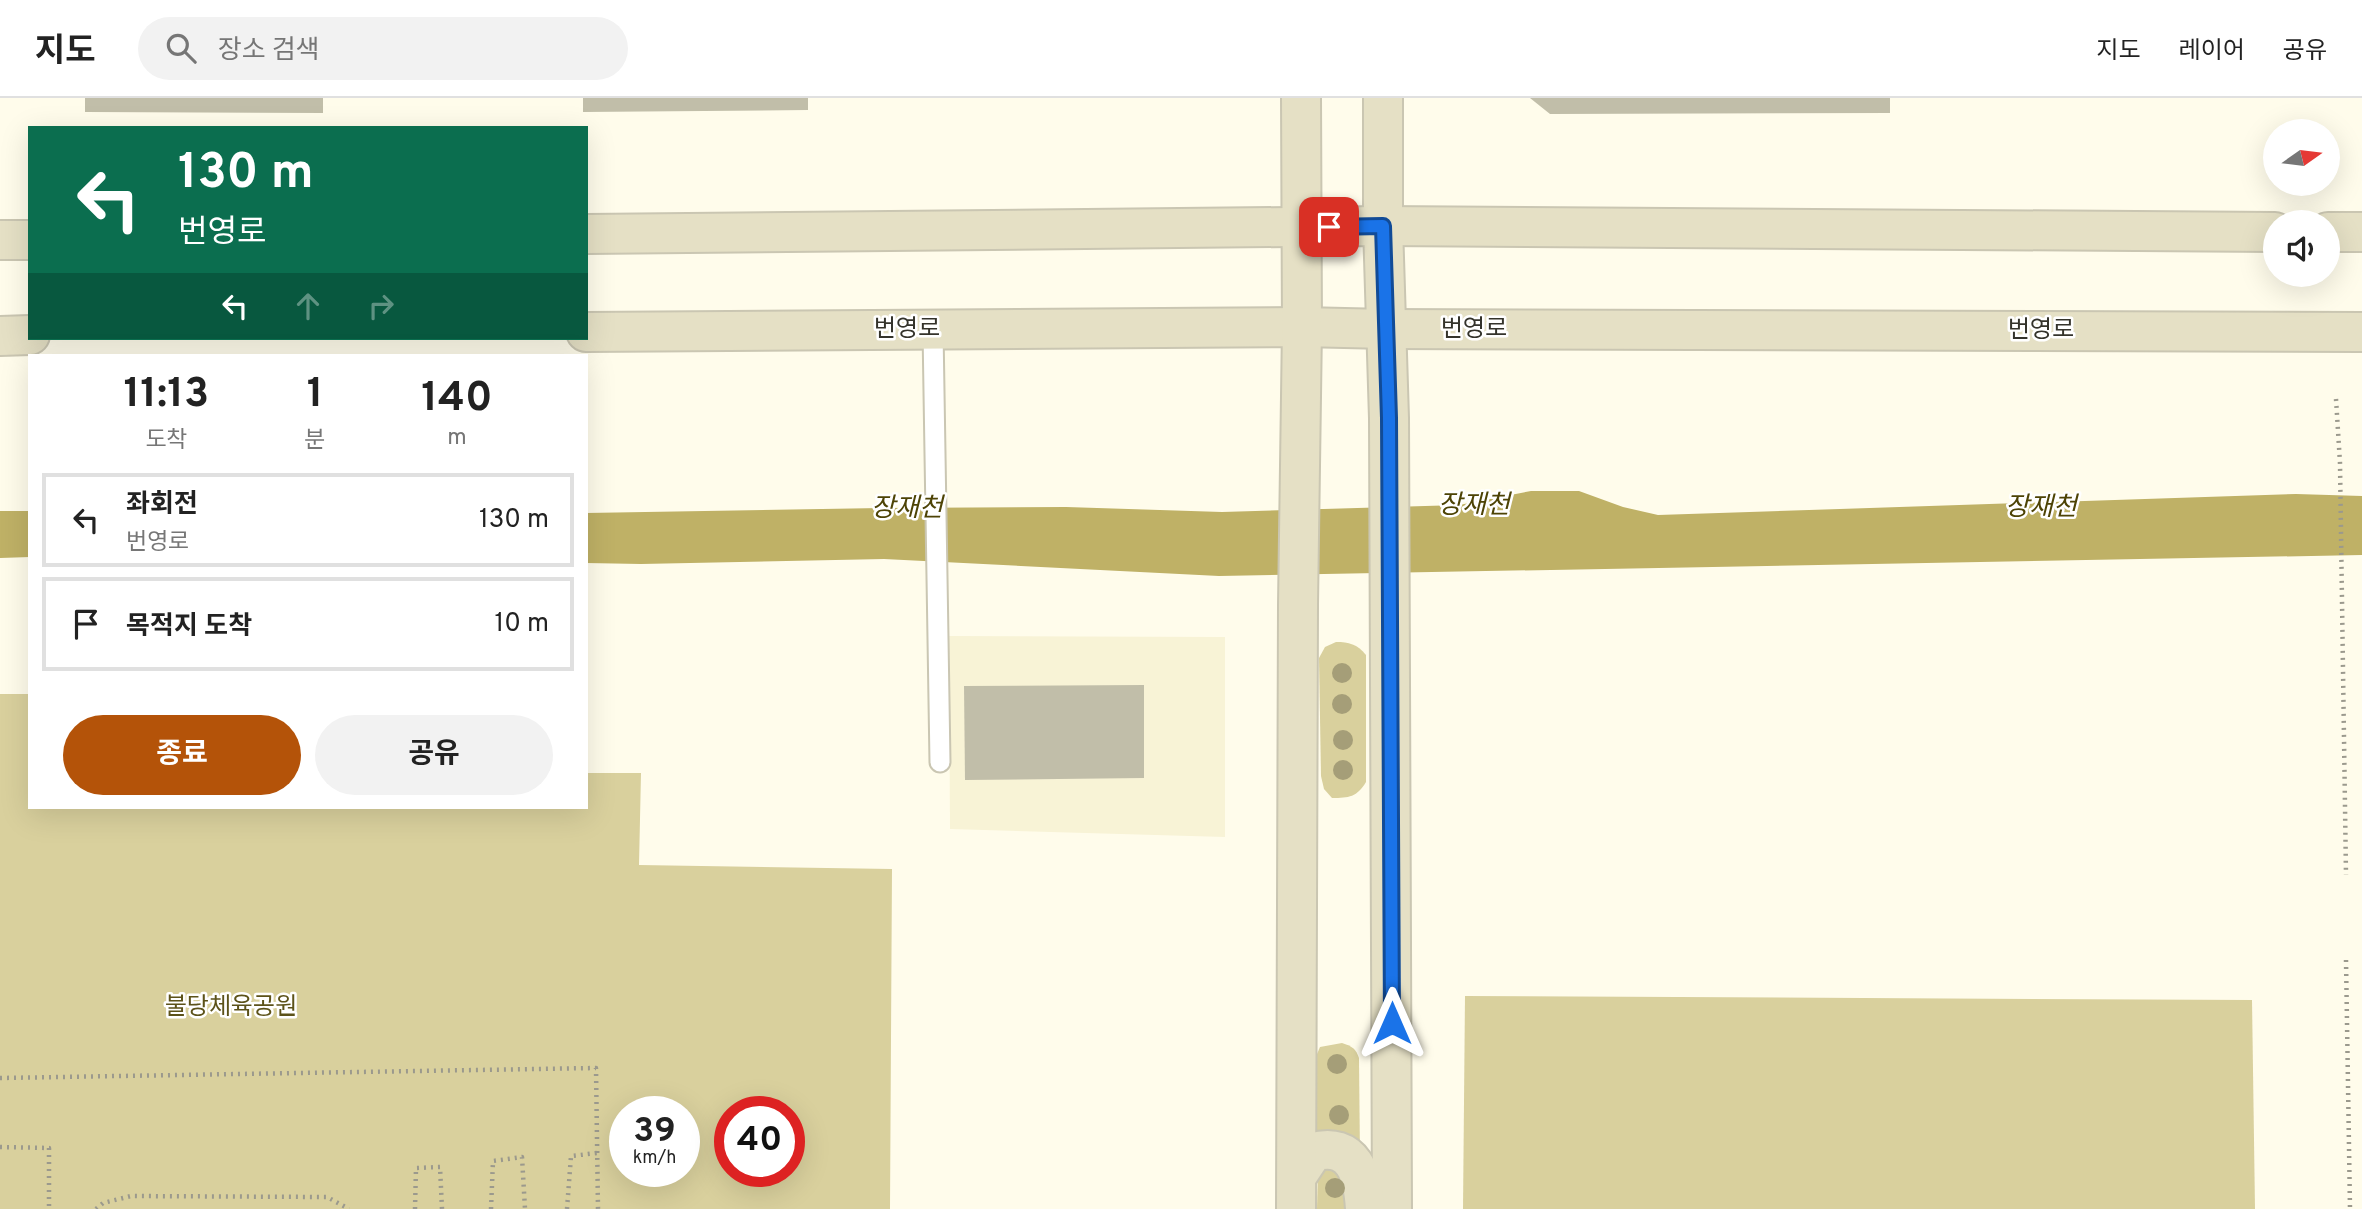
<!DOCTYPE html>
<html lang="ko">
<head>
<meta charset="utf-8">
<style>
  :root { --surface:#fff; --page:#f2f2f2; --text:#222; --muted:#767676; --line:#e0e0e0; --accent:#b45309 }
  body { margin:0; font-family:Overpass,"Noto Sans KR",sans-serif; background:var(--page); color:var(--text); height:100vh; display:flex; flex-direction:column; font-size:26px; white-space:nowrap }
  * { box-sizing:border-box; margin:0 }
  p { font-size:23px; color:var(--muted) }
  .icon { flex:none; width:38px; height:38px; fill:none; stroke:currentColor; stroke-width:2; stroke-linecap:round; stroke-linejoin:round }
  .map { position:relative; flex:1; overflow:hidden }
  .panel { position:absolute; left:28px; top:256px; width:560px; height:455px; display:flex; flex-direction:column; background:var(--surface); border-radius:0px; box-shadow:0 7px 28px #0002 }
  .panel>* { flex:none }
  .banner { position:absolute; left:28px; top:28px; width:560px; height:214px; border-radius:0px; box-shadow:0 7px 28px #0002; background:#0b6e4f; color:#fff; overflow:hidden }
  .needle { width:46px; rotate:76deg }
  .fabs { position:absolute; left:2263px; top:21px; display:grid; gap:14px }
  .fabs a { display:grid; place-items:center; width:77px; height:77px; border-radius:50%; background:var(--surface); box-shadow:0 7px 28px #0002; font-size:35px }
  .speed { position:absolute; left:609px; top:998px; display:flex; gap:14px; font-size:35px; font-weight:700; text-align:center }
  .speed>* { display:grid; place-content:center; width:91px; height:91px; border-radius:50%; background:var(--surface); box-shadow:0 7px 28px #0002; line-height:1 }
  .speed small { font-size:18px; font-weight:400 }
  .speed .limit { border:10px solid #d22; background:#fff; color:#111 }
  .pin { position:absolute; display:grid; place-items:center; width:60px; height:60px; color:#fff; margin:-30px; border-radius:14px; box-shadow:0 4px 10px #0006 }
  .me { position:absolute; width:77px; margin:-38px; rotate:0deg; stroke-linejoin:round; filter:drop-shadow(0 0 5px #0008) }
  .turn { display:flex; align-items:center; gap:24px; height:147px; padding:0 35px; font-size:32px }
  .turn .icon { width:91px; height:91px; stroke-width:2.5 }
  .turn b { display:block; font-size:49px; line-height:60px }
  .lanes { display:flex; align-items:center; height:66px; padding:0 35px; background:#0003; justify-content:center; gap:35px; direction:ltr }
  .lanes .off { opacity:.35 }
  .eta { display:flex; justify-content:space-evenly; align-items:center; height:119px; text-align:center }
  .eta b { font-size:42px; font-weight:700; line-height:49px }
  .action { display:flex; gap:14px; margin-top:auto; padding:14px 35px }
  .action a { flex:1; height:80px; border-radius:42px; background:var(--accent); color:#fff; font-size:28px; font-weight:700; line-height:80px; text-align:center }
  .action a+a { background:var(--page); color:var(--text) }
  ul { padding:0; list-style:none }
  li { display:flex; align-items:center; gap:21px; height:94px; margin:0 14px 10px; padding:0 21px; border:4px solid var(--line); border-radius:0px }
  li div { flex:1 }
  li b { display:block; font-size:26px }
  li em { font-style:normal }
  header { display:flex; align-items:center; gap:42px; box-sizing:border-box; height:98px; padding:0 35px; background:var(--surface); border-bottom:2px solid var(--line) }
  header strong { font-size:33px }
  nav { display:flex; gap:38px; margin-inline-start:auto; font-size:24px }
  .search { width:490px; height:63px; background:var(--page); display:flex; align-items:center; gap:18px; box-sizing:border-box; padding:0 24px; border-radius:38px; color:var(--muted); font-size:26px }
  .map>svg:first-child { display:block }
  .built { fill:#f8f3d6 }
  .green { fill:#d9d09d; fill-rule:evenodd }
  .water { fill:#bfb166 }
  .building { fill:#c1bea9 }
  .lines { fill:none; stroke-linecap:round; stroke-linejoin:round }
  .lane-casing { stroke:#cac6b2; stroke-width:23 }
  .secondary-casing { stroke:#cac6b2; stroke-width:42 }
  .path { stroke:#9b998d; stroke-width:4.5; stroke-dasharray:2 5; stroke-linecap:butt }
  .lane { stroke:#fff; stroke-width:19 }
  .secondary { stroke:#e5e0c5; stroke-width:38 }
  .tree { fill:#a59e78 }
  .route-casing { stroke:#114b97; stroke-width:18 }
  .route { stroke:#1a73e8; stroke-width:12 }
  .labels { text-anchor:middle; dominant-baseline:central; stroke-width:5; stroke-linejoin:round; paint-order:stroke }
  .street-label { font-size:24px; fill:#34332b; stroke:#fff }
  .park-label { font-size:24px; fill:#5c5219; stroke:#fff }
  .water-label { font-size:26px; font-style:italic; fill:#4d4305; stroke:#fff }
</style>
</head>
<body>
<header>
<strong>지도</strong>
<div class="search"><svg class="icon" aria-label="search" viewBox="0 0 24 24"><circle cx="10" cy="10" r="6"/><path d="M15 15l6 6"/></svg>장소 검색</div>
<nav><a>지도</a><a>레이어</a><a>공유</a></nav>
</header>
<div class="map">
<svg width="2362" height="1111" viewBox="0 0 2362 1111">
  <rect width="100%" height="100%" fill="#fffceb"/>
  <!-- built -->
  <path class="built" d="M949 538 1225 539V739L950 731Z"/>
  <!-- green -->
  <g class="green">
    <path d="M1336 544C1349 544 1357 546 1366 557V684C1357 699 1349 700 1332 700L1324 691 1321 678 1319 560 1325 549Z"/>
    <path d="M0 596H30V709H586V675H641L639 767 892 771 890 1111H0ZM684 1013V1073H625V1013ZM789 1013V1073H730V1013Z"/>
    <path d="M1465 898 2252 902 2255 1111H1463Z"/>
    <path d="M1342 945C1352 948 1356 951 1359 960L1360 1062 1315 1035 1317 956 1320 949Z"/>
    <path d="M1338 1065 1354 1111H1317L1318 1068Z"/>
  </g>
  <!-- water -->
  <g class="water">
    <path d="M1531 393H1579L1623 409 1658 417 2296 396 2362 398V457L1219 478 884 461 641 466 586 465V415L881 410 1066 409 1222 414 1459 407Z"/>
    <path d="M0 413H30V459L0 460Z"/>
  </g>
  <!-- building -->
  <g class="building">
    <path d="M85 0H323V15L85 14Z"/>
    <path d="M583 0H808V12L583 14Z"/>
    <path d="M1530 0H1890V15L1550 16Z"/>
    <path d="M1144 587V680L965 682 964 588Z"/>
  </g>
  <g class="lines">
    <defs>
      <path id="lane" d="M933 232 940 664"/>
      <g id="secondary">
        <path d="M1383 0V128L1389 320 1392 1111"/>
        <path d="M2328 134H2362"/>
        <path d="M586 136 1383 128 2275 134"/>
        <path d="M0 142H30"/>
        <path d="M586 234 1302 229 1387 231 2362 234"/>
        <path d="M0 238 30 237"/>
        <path d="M1297 1078 1313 1054C1354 1043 1363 1077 1365 1111"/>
        <path d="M1296 1111 1298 507 1302 229 1301 0"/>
      </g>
    </defs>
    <!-- lane casing -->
    <use href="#lane" class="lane-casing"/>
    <!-- secondary casing -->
    <use href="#secondary" class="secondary-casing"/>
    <!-- path -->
    <g class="path">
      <path d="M2336 301 2340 365 2346 777"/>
      <path d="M2346 862 2350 1111"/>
      <path d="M0 980 596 970 598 1111"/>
      <path d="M0 1049 49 1050V1111"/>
      <path d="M96 1111 103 1105 131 1098 327 1099 349 1111"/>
      <path d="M415 1111 416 1070 440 1069 442 1111"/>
      <path d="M491 1111 493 1063 522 1059 525 1111"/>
      <path d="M567 1111 571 1058 597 1055"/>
    </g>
    <!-- lane -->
    <use href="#lane" class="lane"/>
    <!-- secondary -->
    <use href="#secondary" class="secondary"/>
  </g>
  <!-- trees -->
  <g class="tree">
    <circle cx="1342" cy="575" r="10"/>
    <circle cx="1342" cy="606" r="10"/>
    <circle cx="1343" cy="642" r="10"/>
    <circle cx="1343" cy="672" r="10"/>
    <circle cx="1337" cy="966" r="10"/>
    <circle cx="1339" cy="1017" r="10"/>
    <circle cx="1335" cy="1090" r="10"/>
  </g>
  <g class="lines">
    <defs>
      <path id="route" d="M1329 129 1383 128 1389 320 1392 925"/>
    </defs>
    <!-- route casing -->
    <use href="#route" class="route-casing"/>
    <!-- route -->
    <use href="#route" class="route"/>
  </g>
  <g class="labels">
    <!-- street labels -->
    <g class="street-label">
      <text x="907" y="232">번영로</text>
      <text x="1474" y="232">번영로</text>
      <text x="2041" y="233">번영로</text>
    </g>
    <!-- park labels -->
    <g class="park-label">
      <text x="231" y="910">불당체육공원</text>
    </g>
    <!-- water labels -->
    <g class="water-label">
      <text x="1474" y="408">장재천</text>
      <text x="2041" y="410">장재천</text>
      <text x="907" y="411">장재천</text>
    </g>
  </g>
</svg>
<div class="fabs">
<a><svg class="needle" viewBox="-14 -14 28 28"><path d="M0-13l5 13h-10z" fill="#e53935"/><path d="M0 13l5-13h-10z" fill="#767676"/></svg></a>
<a><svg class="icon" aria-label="sound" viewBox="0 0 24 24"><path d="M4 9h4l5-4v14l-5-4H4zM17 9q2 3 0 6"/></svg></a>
</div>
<div class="speed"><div>39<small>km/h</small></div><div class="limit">40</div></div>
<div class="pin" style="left:1329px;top:129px;background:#d93025"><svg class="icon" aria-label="arrive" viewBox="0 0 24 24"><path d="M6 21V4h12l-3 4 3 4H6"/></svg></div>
<svg class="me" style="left:1392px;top:925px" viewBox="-20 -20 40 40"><path d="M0-17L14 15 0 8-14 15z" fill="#1a73e8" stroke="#fff" stroke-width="4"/></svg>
<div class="banner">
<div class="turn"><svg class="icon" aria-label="left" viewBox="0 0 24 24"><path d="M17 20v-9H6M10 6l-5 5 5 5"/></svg><div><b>130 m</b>번영로</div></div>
<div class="lanes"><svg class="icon" aria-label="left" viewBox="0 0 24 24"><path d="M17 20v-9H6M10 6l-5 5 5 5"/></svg><svg class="icon off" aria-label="ahead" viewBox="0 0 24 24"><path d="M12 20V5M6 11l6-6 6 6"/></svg><svg class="icon off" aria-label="right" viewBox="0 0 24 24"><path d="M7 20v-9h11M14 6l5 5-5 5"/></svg></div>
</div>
<section class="panel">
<div class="eta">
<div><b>11:13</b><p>도착</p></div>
<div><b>1</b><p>분</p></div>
<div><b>140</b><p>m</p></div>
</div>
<ul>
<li><svg class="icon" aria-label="left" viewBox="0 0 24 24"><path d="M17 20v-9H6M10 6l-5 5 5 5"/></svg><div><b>좌회전</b><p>번영로</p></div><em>130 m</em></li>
<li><svg class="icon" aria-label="arrive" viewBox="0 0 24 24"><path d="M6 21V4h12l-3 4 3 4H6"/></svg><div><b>목적지 도착</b></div><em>10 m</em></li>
</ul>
<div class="action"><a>종료</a><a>공유</a></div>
</section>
</div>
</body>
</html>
